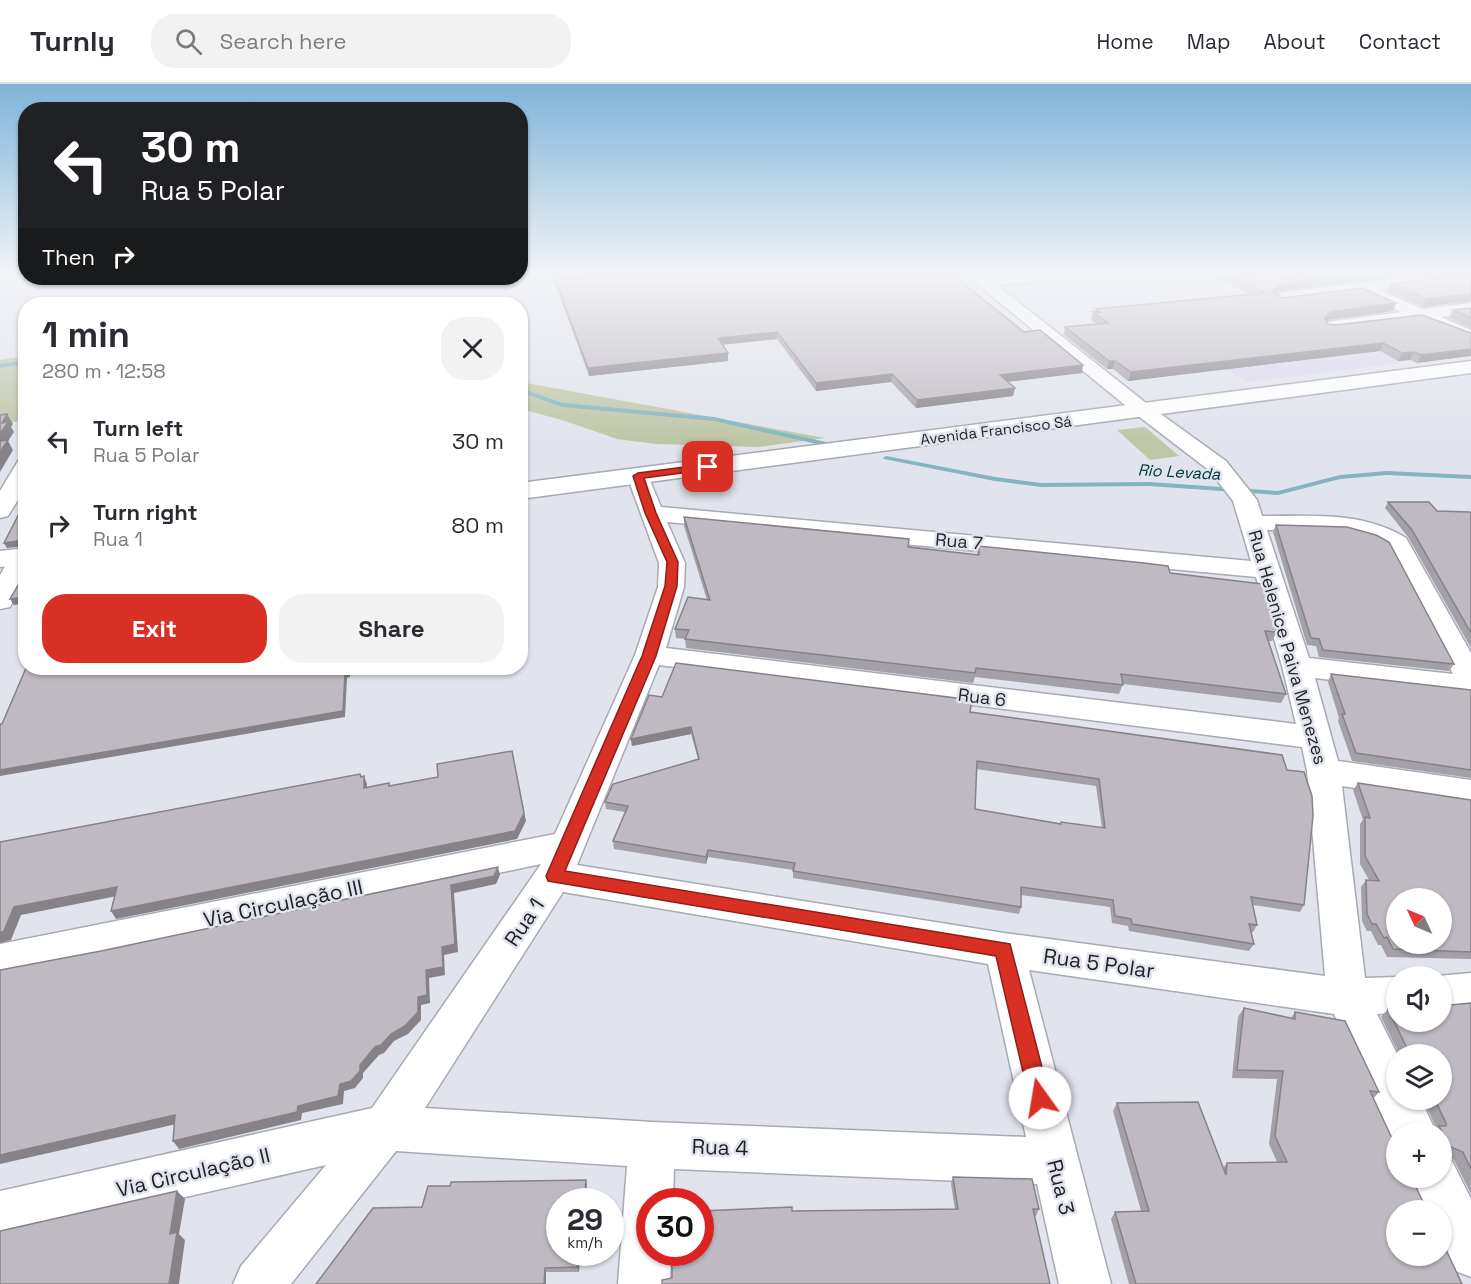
<!DOCTYPE html>
<html lang="en">
<head>
<meta charset="utf-8">
<style>
  :root { --surface:#fff; --page:#f2f2f3; --text:#2b2b33; --muted:#7c7c81; --line:#e1e1e2; --accent:#d93025 }
  body { margin:0; font-family:"Space Grotesk",sans-serif; background:var(--page); color:var(--text); height:100vh; display:flex; flex-direction:column; font-size:22px; white-space:nowrap }
  * { box-sizing:border-box; margin:0 }
  p { font-size:20px; color:var(--muted) }
  .icon { flex:none; width:33px; height:33px; fill:none; stroke:currentColor; stroke-width:2; stroke-linecap:round; stroke-linejoin:round }
  .map { position:relative; flex:1; overflow:hidden }
  .sheet { position:absolute; left:18px; top:213px; width:510px; height:378px; display:flex; flex-direction:column; background:var(--surface); border-radius:24px; box-shadow:0 2px 4px #0004 }
  .sheet>* { flex:none }
  .hud { position:absolute; left:18px; top:18px; width:510px; height:183px; border-radius:24px; box-shadow:0 2px 4px #0004; background:#202124; color:#fff; overflow:hidden }
  .needle { width:39px; rotate:314deg }
  .controls { position:absolute; left:1386px; top:804px; display:grid; gap:12px }
  .controls a { display:grid; place-items:center; width:66px; height:66px; border-radius:50%; background:var(--surface); box-shadow:0 2px 4px #0004; font-size:30px }
  .speed { position:absolute; left:546px; top:1104px; display:flex; gap:12px; font-size:30px; font-weight:700; text-align:center }
  .speed>* { display:grid; place-content:center; width:78px; height:78px; border-radius:50%; background:var(--surface); box-shadow:0 2px 4px #0004; line-height:1 }
  .speed small { font-size:15px; font-weight:400 }
  .speed .limit { border:9px solid #d22; background:#fff; color:#111 }
  .pin { position:absolute; display:grid; place-items:center; width:51px; height:51px; color:#fff; margin:-26px; border-radius:12px; box-shadow:0 3px 9px #0006 }
  .me { position:absolute; width:66px; margin:-33px; rotate:347deg; stroke-linejoin:round; filter:drop-shadow(0 0 4px #0008) }
  .turn { display:flex; align-items:center; gap:21px; height:126px; padding:0 24px; font-size:27px }
  .turn .icon { width:78px; height:78px; stroke-width:2.5 }
  .turn b { display:block; font-size:42px; line-height:51px }
  .then { display:flex; align-items:center; height:57px; padding:0 24px; background:#0003; gap:12px; font-size:22px }
  .round { display:grid; place-items:center; flex:none; width:63px; height:63px; border-radius:24px; background:var(--page) }
  .overview { display:flex; align-items:center; justify-content:space-between; height:102px; padding:0 24px }
  h1 { font-size:36px; font-weight:700; line-height:45px }
  .primary-button { display:flex; gap:12px; margin-top:auto; padding:12px 24px }
  .primary-button a { flex:1; height:69px; border-radius:24px; background:var(--accent); color:#fff; font-size:24px; font-weight:700; line-height:69px; text-align:center }
  .primary-button a+a { background:var(--page); color:var(--text) }
  ul { padding:0; list-style:none }
  li { display:flex; align-items:center; gap:18px; height:84px; padding:0 24px }
  li div { flex:1 }
  li b { display:block; font-size:22px }
  li em { font-style:normal }
  header { display:flex; align-items:center; gap:36px; box-sizing:border-box; height:84px; padding:0 30px; background:var(--surface); border-bottom:2px solid var(--line) }
  header strong { font-size:28px }
  nav { display:flex; gap:33px; margin-inline-start:auto; font-size:21px }
  .search { width:420px; height:54px; background:var(--page); display:flex; align-items:center; gap:15px; box-sizing:border-box; padding:0 21px; border-radius:24px; color:var(--muted); font-size:22px }
  .map>svg:first-child { display:block }
  .education { fill:#dcd7ed }
  .green { fill:#bfc6a6 }
  .lines { fill:none; stroke-linecap:round; stroke-linejoin:round }
  .stream { fill:#82b5bf; fill-rule:evenodd }
  .minor-casing { stroke:#a7aab2; stroke-width:3 }
  .major-casing { stroke:#a7aab2; stroke-width:3 }
  .minor { fill:#fff; fill-rule:evenodd }
  .major { fill:#fff; fill-rule:evenodd }
  .wall { fill:#a4a0a7; fill-rule:evenodd }
  .shaded-wall { fill:#868288 }
  .building { fill:#bfbac2; stroke:#868288; stroke-width:1.5; fill-rule:evenodd }
  .route { fill:#d93025; stroke:#8d1f18; stroke-width:1.5 }
  .labels { text-anchor:middle; dominant-baseline:central; stroke-width:5; stroke-linejoin:round; paint-order:stroke }
  .far-street-label { font-size:15px; fill:#1f2024; stroke:#e1e4ed }
  .far-water-label { font-size:16px; font-style:italic; fill:#02363d; stroke:#e1e4ed }
  .street-label { font-size:18px; fill:#1f2024; stroke:#e1e4ed }
  .near-street-label { font-size:21px; fill:#1f2024; stroke:#e1e4ed }
</style>
</head>
<body>
<header>
<strong>Turnly</strong>
<div class="search"><svg class="icon" aria-label="search" viewBox="0 0 24 24"><circle cx="10" cy="10" r="6"/><path d="M15 15l6 6"/></svg>Search here</div>
<nav><a>Home</a><a>Map</a><a>About</a><a>Contact</a></nav>
</header>
<div class="map">
<svg width="1471" height="1200" viewBox="0 0 1471 1200">
  <rect width="100%" height="100%" fill="#e1e4ed"/>
  <!-- education -->
  <path class="education" d="M1273 211 1401 279 1246 298 1134 226Z"/>
  <!-- green -->
  <g class="green">
    <path d="M25 272V337L0 339V276Z"/>
    <path d="M521 298 825 354 758 363 656 360 617 355 562 336 521 325Z"/>
    <path d="M1145 343 1179 372 1150 376 1117 346Z"/>
  </g>
  <g class="lines">
    <!-- stream -->
    <g class="stream">
      <path d="M26 276V280L0 284V280Z"/>
      <path d="M520 304 563 319 714 333 835 360 838 362 835 364 714 337 562 323 520 308Z"/>
      <path d="M886 372 995 393 1041 399 1149 398 1278 407 1340 391 1387 387 1471 391V395L1387 391 1340 395 1278 411 1149 402 1041 403 995 397 884 375 883 374Z"/>
    </g>
    <defs>
      <g id="minor">
        <path d="M966 191H984L986 193 1064 191 1062 194 1056 196 997 201 1151 323 1226 377 1257 416 1262 432C1311 432 1363 427 1406 454L1471 569V612L1315 594 1338 677 1471 696V722L1342 702 1365 894 1396 893V929L1377 930 1397 970 1396 1016H1421L1436 1048H1396V1063L1334 930 1029 886 1111 1200H1059L1037 1100 674 1085 673 1118H650V1168H671L670 1200H618L627 1082 396 1067 291 1200H233L241 1182 326 1081 0 1155V1107L372 1024 541 780 0 894V860L555 750 635 571 658 503 659 479 627 392 630 387 638 385 646 387 661 423 1251 477 1233 417 1210 387 1137 331ZM667 438 1256 493 1282 582 1296 640 666 564 684 503 685 479ZM1267 446C1307 446 1351 441 1387 463L1453 590 1309 574ZM659 581 1302 663 1307 687 1325 892 1004 849 577 781ZM563 808 988 880 1026 1053 652 1038 425 1024Z"/>
        <path d="M1273 191H1315L1307 196 1254 203 1246 198 1248 195Z"/>
        <path d="M1421 191H1439L1441 194 1433 199 1379 206 1423 225 1471 219V229L1441 233 1471 246V258L1419 236 1333 247 1327 246 1324 242 1327 238 1333 237 1401 228 1359 209 1280 219 1272 214 1280 209Z"/>
        <path d="M26 375V403L8 432 0 434V407L18 377Z"/>
        <path d="M23 464 26 465V493L10 523 0 525V491L14 467Z"/>
        <path d="M1471 889V925L1442 927V892H1437Z"/>
        <path d="M1442 1073 1452 1077 1471 1115V1193L1453 1186 1442 1160V1126H1426L1411 1094H1442Z"/>
      </g>
      <g id="major">
        <path d="M1471 277V289L520 415V399Z"/>
        <path d="M26 464V480L0 483V467Z"/>
      </g>
    </defs>
    <!-- minor casing -->
    <use href="#minor" class="minor-casing"/>
    <!-- major casing -->
    <use href="#major" class="major-casing"/>
    <!-- minor -->
    <use href="#minor" class="minor"/>
    <!-- major -->
    <use href="#major" class="major"/>
  </g>
  <!-- wall -->
  <g class="wall">
    <path d="M1209 191H1260L1249 193 1257 198 1310 191H1405L1280 207 1276 210 1283 214 1396 219 1393 227 1326 236 1328 240 1336 241 1471 249 1417 279 1410 276 1398 277 1380 267 1128 297 1113 285H1107L1064 251 1065 243 1097 240 1091 236 1093 228H1095L1096 225 1250 210Z"/>
    <path d="M1441 191H1471V217L1423 223 1387 207 1391 200 1438 194Z"/>
    <path d="M555 195 1024 248 1082 289 1007 298 1015 304 1013 312 916 324 891 298 816 307 777 255 723 261 728 269V277L589 292 556 202Z"/>
    <path d="M1471 224V244L1449 234 1453 226Z"/>
    <path d="M1388 418 1437 427 1471 429V564L1408 453 1385 424Z"/>
    <path d="M684 433 977 471 979 462 1170 489 1277 548 1272 557H1268L1286 610 1281 619 1123 600 1119 610 975 593 973 599 686 564 685 555 676 554 675 545 707 516 684 442Z"/>
    <path d="M1276 441 1454 580 1449 587 1319 573 1316 562 1307 561 1273 448Z"/>
    <path d="M1331 590 1471 606V694L1352 677 1338 637 1339 634 1328 598Z"/>
    <path d="M662 613 970 628 1282 671 1304 821 1300 828 1253 821 1257 841 1253 848H1251L1254 860 1249 867 1129 847 1128 842 1112 839 1110 823 1021 811V823L1019 830 793 794V786L708 773 706 780 614 765 613 757 625 728 606 725 605 718 698 675 691 650 632 662 631 655ZM976 685 1096 702 1102 744 1061 738 1060 740 975 725Z"/>
    <path d="M1358 699 1471 716V875L1387 873 1381 861H1378L1371 847H1367L1362 837 1361 803 1366 796H1369L1360 780V740L1363 736 1353 706Z"/>
    <path d="M1442 911 1450 921 1471 919V1110L1454 1076 1448 1073V1084L1442 1090V1048H1433L1437 1045 1423 1016H1442V970H1399L1381 933 1388 925 1442 938Z"/>
    <path d="M1244 924 1291 934 1295 928 1379 1008 1373 1015 1396 1063 1422 1097 1416 1103 1462 1200H1129L1111 1135 1115 1128 1141 1127 1113 1027 1117 1019 1223 1084 1227 1079 1277 1078 1269 1060 1277 995 1232 994 1238 933Z"/>
    <path d="M953 1093 1039 1125 1036 1132 672 1194 792 1127 955 1126 951 1100Z"/>
    <path d="M587 1101 560 1168H580L579 1188H546V1200H316L422 1123Z"/>
  </g>
  <!-- shaded-wall -->
  <g class="shaded-wall">
    <path d="M1246 191H1260L1248 193Z"/>
    <path d="M1351 191H1405L1280 207 1270 215 1272 207 1282 199Z"/>
    <path d="M101 194H125L102 196Z"/>
    <path d="M1471 210V217L1423 223 1427 215Z"/>
    <path d="M1396 219 1393 227 1327 236 1322 242 1325 234 1330 228Z"/>
    <path d="M777 248V255L718 261V254Z"/>
    <path d="M1383 259 1380 267 1128 297 1131 288Z"/>
    <path d="M1471 265V272L1417 279 1421 271Z"/>
    <path d="M1414 268 1410 276 1398 277 1402 269Z"/>
    <path d="M728 269V277L589 292 588 284Z"/>
    <path d="M1109 277H1115L1113 285H1107Z"/>
    <path d="M1083 281 1082 289 998 299 1000 291Z"/>
    <path d="M892 290 891 298 816 307V299Z"/>
    <path d="M1015 304 1013 312 916 324 917 316Z"/>
    <path d="M7 330 13 340 11 343 14 348 8 357 13 366 0 388V350L2 339Z"/>
    <path d="M23 456 26 462 7 464 4 459Z"/>
    <path d="M26 513V519L14 521 10 515Z"/>
    <path d="M348 584H350V593L347 594 345 633 0 692V686L345 588Z"/>
    <path d="M691 643V650L632 662 631 655Z"/>
    <path d="M512 667 526 737 517 755 116 835 111 827Z"/>
    <path d="M364 692 367 700 366 712 364 704Z"/>
    <path d="M708 766V773L706 780V773Z"/>
    <path d="M498 783 500 791 496 800 454 809 458 868 444 871 445 891 429 894 430 919 421 921V936L408 950 394 957 384 969 379 971 363 989V994L355 1004 344 1007 343 1020 302 1029 301 1036 179 1065 173 1057 298 1022 340 1000 360 981 418 913 426 886 442 863 451 801Z"/>
    <path d="M117 803 122 811 21 831 11 856 0 859V849L14 823Z"/>
    <path d="M175 1031 181 1039 0 1080V1071Z"/>
    <path d="M586 1096 587 1101 585 1118H584Z"/>
    <path d="M177 1107 185 1115 179 1150 185 1156 179 1200H169L170 1150Z"/>
    <path d="M579 1168H580L579 1188 577 1183Z"/>
    <path d="M545 1184 546 1188V1200H544Z"/>
  </g>
  <!-- building -->
  <g class="building">
    <path d="M607 191H952L1024 248 1040 246 1083 281 1000 291 1015 304 917 316 892 290 816 299 777 248 718 254 728 269 588 284 555 195Z"/>
    <path d="M1227 191H1246L1257 198 1310 191H1351L1282 199 1272 207 1283 214 1362 204 1396 219 1330 228 1325 234 1328 240 1336 241 1422 231 1471 249V265L1421 271 1414 268 1402 269 1383 259 1131 288 1115 277H1109L1065 243 1108 239 1093 228H1100L1096 225 1265 209Z"/>
    <path d="M1441 191H1471V210L1427 215 1391 200 1438 194Z"/>
    <path d="M1471 224V234L1453 226Z"/>
    <path d="M7 330 2 339 8 338 0 350V331Z"/>
    <path d="M8 356 0 368V357Z"/>
    <path d="M1388 418H1429L1437 427 1470 428 1471 429V549L1412 446Z"/>
    <path d="M23 422H26V513L10 515 25 489V459L23 456 4 459Z"/>
    <path d="M684 433 909 455 908 463 979 471V462L1144 479 1168 482 1170 489 1262 500 1277 548 1265 547 1286 610 1121 590 1123 601 976 584 975 589 685 555 689 546 675 545 688 513 710 516Z"/>
    <path d="M1276 441 1347 443 1376 451 1389 458 1454 580 1323 566 1319 555 1311 554Z"/>
    <path d="M676 579 972 616 970 628 1282 671 1287 686 1304 688 1312 712 1313 732 1304 821 1251 813 1257 841 1249 840 1254 860 1132 840 1131 835 1115 832 1113 816 1021 803V823L793 787 795 779 708 766 706 773 613 757 628 722 605 718 613 700 699 675 691 643 631 655 649 611 662 613ZM977 677 1099 695 1105 744 1061 738V740L975 725Z"/>
    <path d="M26 584H348V587L345 588 343 627 0 686V640H2Z"/>
    <path d="M1331 590 1471 606V686L1356 669 1342 630H1345Z"/>
    <path d="M512 667 524 729 515 747 111 827 117 803 14 823 4 847 0 849V758L360 690 361 693 364 692V704L389 699V702L438 693 437 680Z"/>
    <path d="M1358 699 1471 716V868L1393 865 1387 853 1384 854 1376 840H1372L1367 830 1366 796 1379 797 1365 772V733L1370 734ZM1396 814H1442V860H1396Z"/>
    <path d="M498 783 494 792 451 801 455 860 442 863 443 883 426 886 427 911 418 913V928L405 942 391 950 381 961 375 963 360 981V987L351 997 340 1000 338 1012 298 1022 297 1028 173 1057 175 1031 0 1071V886L101 867Z"/>
    <path d="M1442 911H1447V919L1450 921 1471 919V1085L1463 1068 1451 1063 1448 1065V1084H1442V1063H1450L1439 1042H1446V1039L1435 1016H1442V970H1406V962L1388 925 1396 924V938H1442V915H1444Z"/>
    <path d="M1244 924 1295 935V928L1345 937 1379 1008 1370 1007 1396 1063V1094H1421L1422 1097H1413L1427 1126H1396V1172H1442V1157L1462 1200H1136L1115 1128 1149 1127 1117 1019 1198 1018 1226 1091 1227 1079 1287 1078 1275 1052 1283 987 1237 986Z"/>
    <path d="M953 1093 1032 1095 1039 1125H1033L1050 1200H662V1196L672 1194V1168H700V1127L792 1123V1127L958 1125Z"/>
    <path d="M586 1096 584 1118H560V1168H579L577 1183 545 1184 544 1200H316L373 1124 422 1123 428 1102H450L451 1098Z"/>
    <path d="M177 1107 170 1150 177 1148 169 1200H0V1147Z"/>
  </g>
  <!-- sky -->
  <linearGradient id="sky" x2="0" y2="1"><stop stop-color="#7fb4d8"/><stop offset="0.53" stop-color="#f2f3f7"/><stop offset="1" stop-color="#f2f3f7" stop-opacity="0"/></linearGradient>
  <rect width="1471" height="359" fill="url(#sky)"/>
  <!-- route -->
  <path class="route" d="M708 380 713 383 712 385 644 394 656 429 678 478 677 502 656 572 565 787 1010 860 1050 1014 1047 1021 1040 1024 1032 1021 1029 1014 996 872 548 797 546 792 642 572 665 502 667 478 645 429 633 392 638 389Z"/>
  <g class="labels">
    <!-- far-street labels -->
    <g class="far-street-label">
      <text transform="translate(996 346) rotate(-7)">Avenida Francisco Sá</text>
    </g>
    <!-- far-water labels -->
    <g class="far-water-label">
      <text transform="translate(1179 388) rotate(3)">Rio Levada</text>
    </g>
    <!-- street labels -->
    <g class="street-label">
      <text transform="translate(959 457) rotate(5)">Rua 7</text>
      <text transform="translate(1288 563) rotate(74)">Rua Helenice Paiva Menezes</text>
      <text transform="translate(982 613) rotate(7)">Rua 6</text>
    </g>
    <!-- near-street labels -->
    <g class="near-street-label">
      <text transform="translate(283 819) rotate(-12)">Via Circulação III</text>
      <text transform="translate(524 838) rotate(-56)">Rua 1</text>
      <text transform="translate(1099 879) rotate(8)">Rua 5 Polar</text>
      <text transform="translate(720 1063) rotate(2)">Rua 4</text>
      <text transform="translate(193 1088) rotate(-13)">Via Circulação II</text>
      <text transform="translate(1061 1103) rotate(76)">Rua 3</text>
    </g>
  </g>
</svg>
<div class="controls">
<a><svg class="needle" viewBox="-14 -14 28 28"><path d="M0-13l5 13h-10z" fill="#e53935"/><path d="M0 13l5-13h-10z" fill="#7c7c81"/></svg></a>
<a><svg class="icon" aria-label="sound" viewBox="0 0 24 24"><path d="M4 9h4l5-4v14l-5-4H4zM17 9q2 3 0 6"/></svg></a>
<a><svg class="icon" aria-label="layers" viewBox="0 0 24 24"><path d="M12 4l9 5-9 5-9-5zM3 14l9 5 9-5"/></svg></a>
<a>+</a>
<a>−</a>
</div>
<div class="speed"><div>29<small>km/h</small></div><div class="limit">30</div></div>
<div class="pin" style="left:708px;top:383px;background:#d93025"><svg class="icon" aria-label="arrive" viewBox="0 0 24 24"><path d="M6 21V4h12l-3 4 3 4H6"/></svg></div>
<svg class="me" style="left:1040px;top:1014px" viewBox="-20 -20 40 40"><circle r="19" fill="#fff"/><path d="M0-13L10 11 0 6-10 11z" fill="#d93025"/></svg>
<div class="hud">
<div class="turn"><svg class="icon" aria-label="left" viewBox="0 0 24 24"><path d="M17 20v-9H6M10 6l-5 5 5 5"/></svg><div><b>30 m</b>Rua 5 Polar</div></div>
<div class="then">Then<svg class="icon" aria-label="right" viewBox="0 0 24 24"><path d="M7 20v-9h11M14 6l5 5-5 5"/></svg></div>
</div>
<section class="sheet">
<div class="overview"><div><h1>1 min</h1><p>280 m · 12:58</p></div><a class="round"><svg class="icon" aria-label="close" viewBox="0 0 24 24"><path d="M6 6l12 12M18 6L6 18"/></svg></a></div>
<ul>
<li><svg class="icon" aria-label="left" viewBox="0 0 24 24"><path d="M17 20v-9H6M10 6l-5 5 5 5"/></svg><div><b>Turn left</b><p>Rua 5 Polar</p></div><em>30 m</em></li>
<li><svg class="icon" aria-label="right" viewBox="0 0 24 24"><path d="M7 20v-9h11M14 6l5 5-5 5"/></svg><div><b>Turn right</b><p>Rua 1</p></div><em>80 m</em></li>
</ul>
<div class="primary-button"><a>Exit</a><a>Share</a></div>
</section>
</div>
</body>
</html>
